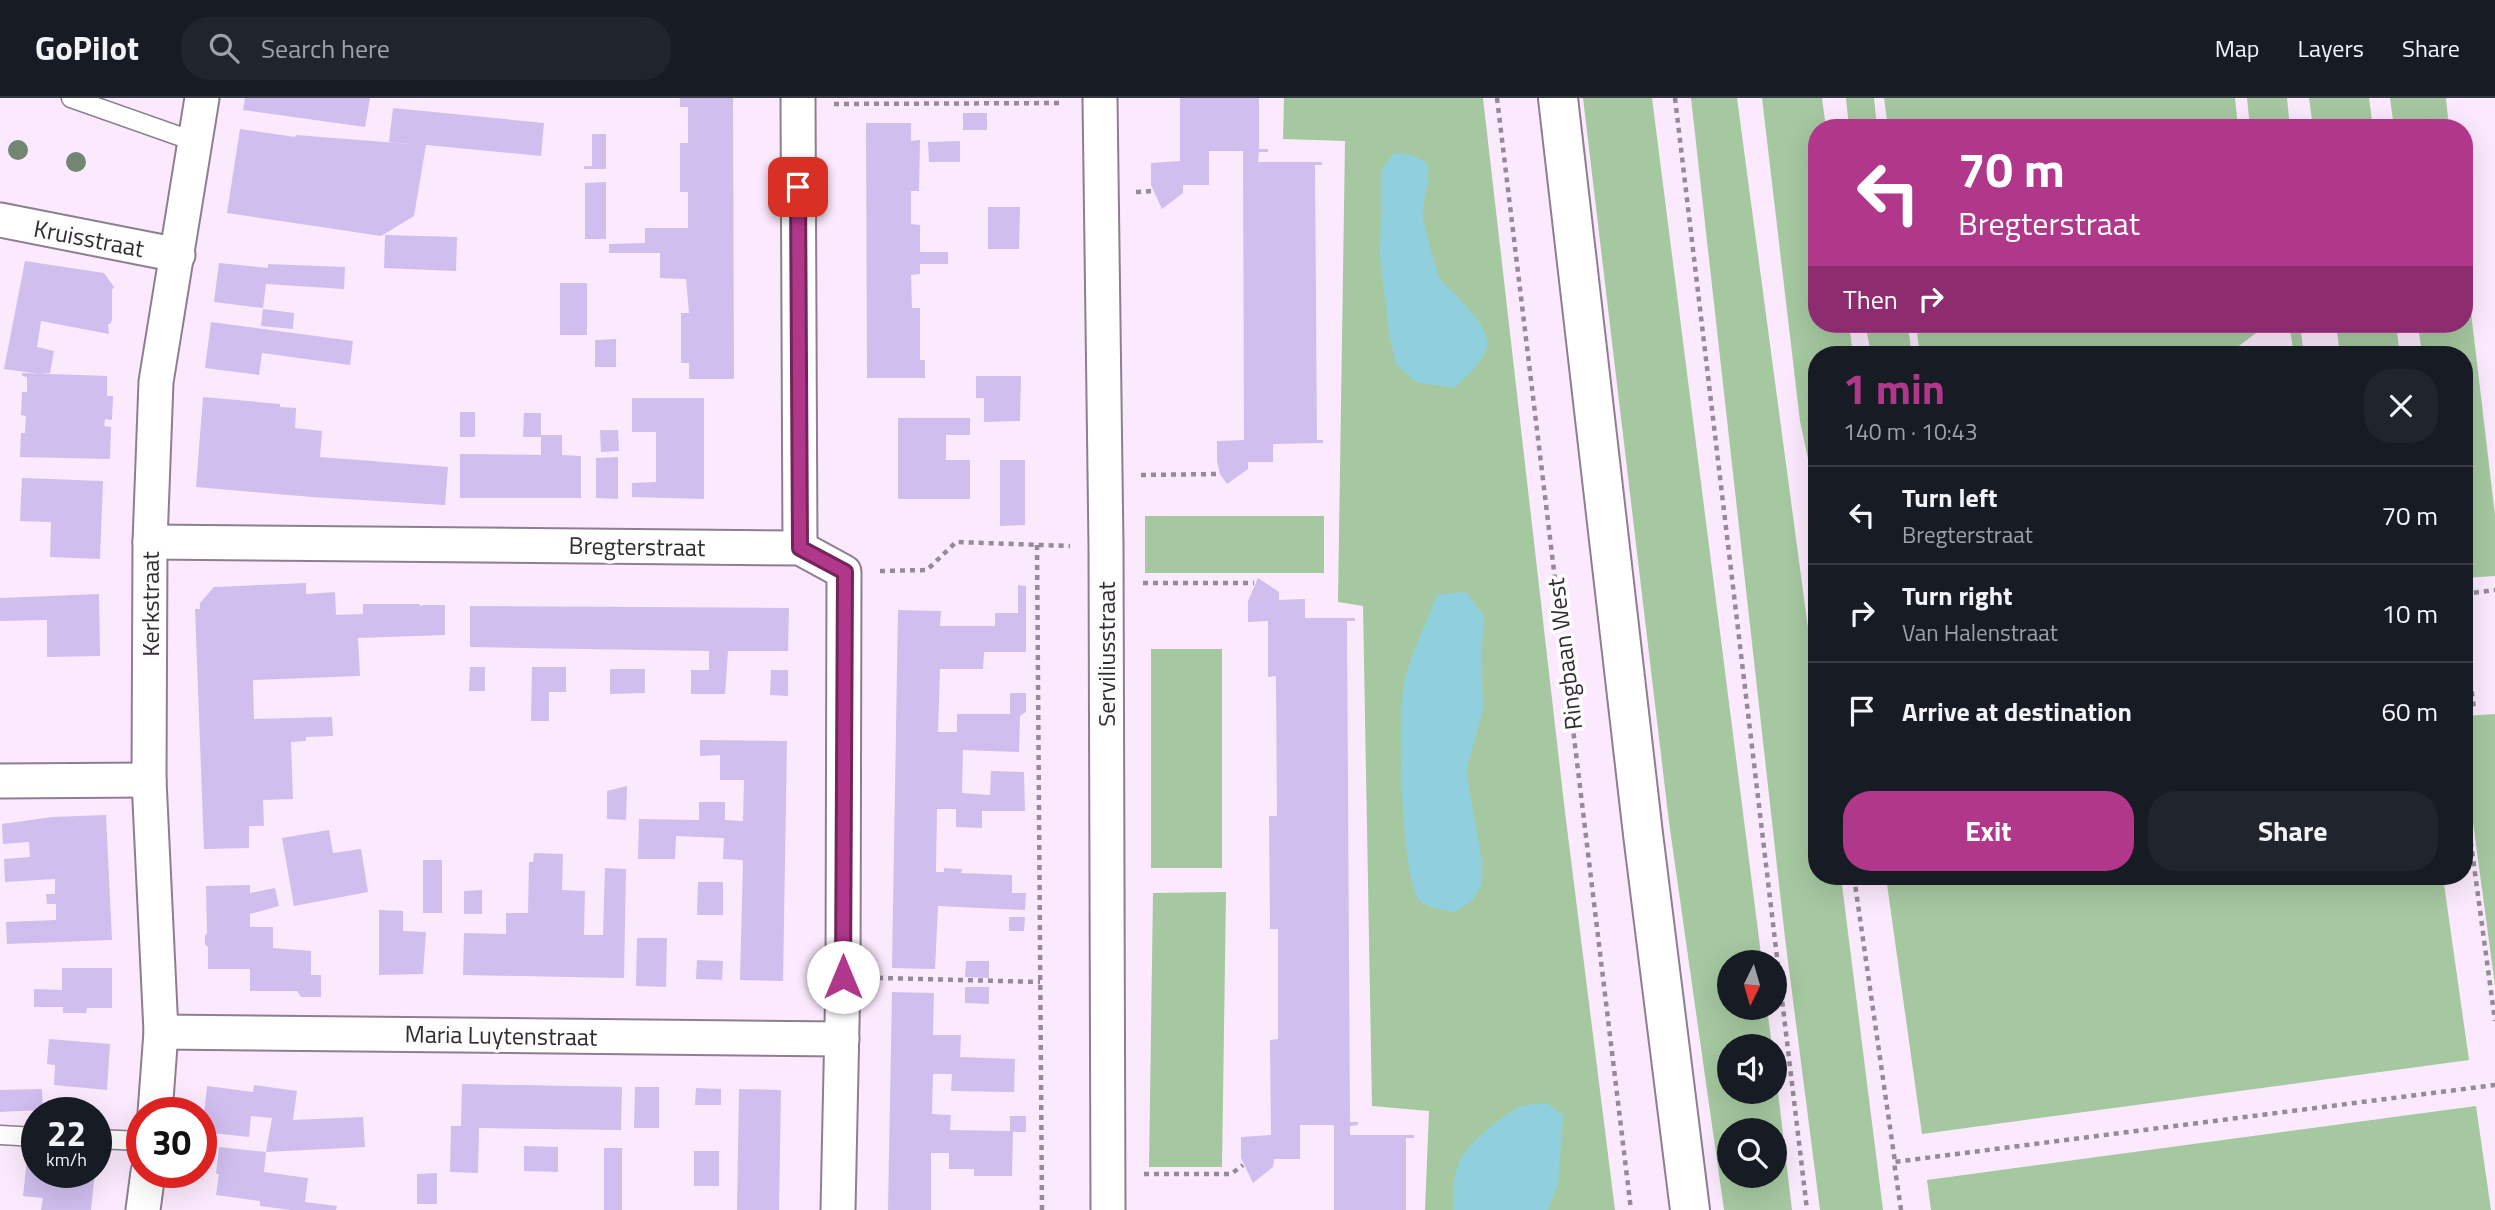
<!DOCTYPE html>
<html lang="en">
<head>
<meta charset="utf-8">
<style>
  :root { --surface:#171b24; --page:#20242c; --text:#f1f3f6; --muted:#9ea1a6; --line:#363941; --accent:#b1378b }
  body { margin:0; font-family:"Titillium Web",sans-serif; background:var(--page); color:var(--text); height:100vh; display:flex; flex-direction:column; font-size:26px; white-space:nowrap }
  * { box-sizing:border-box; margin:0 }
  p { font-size:23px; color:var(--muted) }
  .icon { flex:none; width:38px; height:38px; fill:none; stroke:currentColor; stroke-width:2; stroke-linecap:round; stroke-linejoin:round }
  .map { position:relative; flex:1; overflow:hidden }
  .side { position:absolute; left:1808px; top:248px; width:665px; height:539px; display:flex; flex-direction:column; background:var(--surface); border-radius:28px; box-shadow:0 7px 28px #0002 }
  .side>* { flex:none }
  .top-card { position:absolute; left:1808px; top:21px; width:665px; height:214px; border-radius:28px; box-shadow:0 7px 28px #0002; background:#b1378b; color:#fff; overflow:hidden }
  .needle { width:46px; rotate:185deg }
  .tools { position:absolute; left:1717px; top:852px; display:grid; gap:14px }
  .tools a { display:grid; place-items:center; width:70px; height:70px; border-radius:50%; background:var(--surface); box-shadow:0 7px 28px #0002; font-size:35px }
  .speed { position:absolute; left:21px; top:999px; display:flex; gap:14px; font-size:35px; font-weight:700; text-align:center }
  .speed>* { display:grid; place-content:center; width:91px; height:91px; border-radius:50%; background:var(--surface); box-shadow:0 7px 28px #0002; line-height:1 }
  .speed small { font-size:18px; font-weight:400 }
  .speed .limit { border:10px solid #d22; background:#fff; color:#111 }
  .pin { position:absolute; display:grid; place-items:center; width:60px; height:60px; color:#fff; margin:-30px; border-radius:14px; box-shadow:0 4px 10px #0006 }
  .me { position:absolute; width:77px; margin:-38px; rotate:0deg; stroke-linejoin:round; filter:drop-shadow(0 0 5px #0008) }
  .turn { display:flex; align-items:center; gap:24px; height:147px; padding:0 35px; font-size:32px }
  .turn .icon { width:91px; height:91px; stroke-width:2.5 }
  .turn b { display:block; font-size:49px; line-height:60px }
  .then { display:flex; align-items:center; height:66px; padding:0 35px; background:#0003; gap:14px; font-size:26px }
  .round { display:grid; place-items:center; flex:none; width:74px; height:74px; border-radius:28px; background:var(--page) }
  .overview { display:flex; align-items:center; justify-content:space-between; height:119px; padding:0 35px }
  h1 { font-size:42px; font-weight:700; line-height:52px; color:var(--accent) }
  .primary-button { display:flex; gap:14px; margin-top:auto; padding:14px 35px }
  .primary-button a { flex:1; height:80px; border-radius:28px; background:var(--accent); color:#fff; font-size:28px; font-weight:700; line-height:80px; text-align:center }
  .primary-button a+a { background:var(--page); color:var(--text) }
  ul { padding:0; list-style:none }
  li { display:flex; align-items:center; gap:21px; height:98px; padding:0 35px; border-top:2px solid var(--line) }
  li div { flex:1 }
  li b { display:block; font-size:26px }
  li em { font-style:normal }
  header { display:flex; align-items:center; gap:42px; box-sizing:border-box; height:98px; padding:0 35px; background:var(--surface); border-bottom:2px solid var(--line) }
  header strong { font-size:33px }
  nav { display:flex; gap:38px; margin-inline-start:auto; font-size:24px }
  .search { width:490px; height:63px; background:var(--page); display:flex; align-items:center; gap:18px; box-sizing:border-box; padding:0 24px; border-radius:28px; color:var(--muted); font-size:26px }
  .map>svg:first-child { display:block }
  .green { fill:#a5c8a0; fill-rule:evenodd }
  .water { fill:#90d0de }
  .building { fill:#cfbeee }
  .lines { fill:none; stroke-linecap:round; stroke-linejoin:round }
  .service-casing { stroke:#8d7e90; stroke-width:21 }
  .minor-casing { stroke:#8d7e90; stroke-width:37 }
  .primary-casing { stroke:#8d7e90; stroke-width:42 }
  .path { stroke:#958a97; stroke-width:4.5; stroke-dasharray:5 5; stroke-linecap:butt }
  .service { stroke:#fff; stroke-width:18 }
  .minor { stroke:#fff; stroke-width:33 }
  .primary { stroke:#fff; stroke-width:38 }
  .tree { fill:#728672 }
  .route-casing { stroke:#73245a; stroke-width:18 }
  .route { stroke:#b1378b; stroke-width:12 }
  .labels { text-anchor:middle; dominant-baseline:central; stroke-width:7; stroke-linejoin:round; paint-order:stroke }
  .street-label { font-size:24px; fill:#312b32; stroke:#fdfdfd }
</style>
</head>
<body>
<header>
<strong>GoPilot</strong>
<div class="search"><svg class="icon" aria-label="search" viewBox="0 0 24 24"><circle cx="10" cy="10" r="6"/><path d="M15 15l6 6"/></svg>Search here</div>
<nav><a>Map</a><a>Layers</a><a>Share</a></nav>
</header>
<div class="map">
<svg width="2495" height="1112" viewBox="0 0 2495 1112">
  <rect width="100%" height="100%" fill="#fbeafd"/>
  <!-- green -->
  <g class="green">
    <path d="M1284 0H1483L1565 714 1615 1112H1425L1429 1013 1372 1008 1363 508 1338 504 1345 43 1283 41Z"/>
    <path d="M1583 0H1652L1762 864H1729V910H1767L1772 948H1729V994H1774L1775 969 1792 1112H1724L1669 724ZM1729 1032H1774V1078H1729Z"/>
    <path d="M1691 0H1737L1816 590V779H1841L1883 1112H1820L1785 840Z"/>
    <path d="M1762 0H1822L1826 30H1816V226H1849L1853 257H1816V388L1810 370 1800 323Z"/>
    <path d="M1846 0H1874L1877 30H1849Z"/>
    <path d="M1884 0H2235L2238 30H1888Z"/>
    <path d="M2247 0H2287L2290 30H2250Z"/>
    <path d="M2309 0H2369L2373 30H2313Z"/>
    <path d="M2390 0H2446L2449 30H2394Z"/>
    <path d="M2464 155 2495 417V478L2464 480V257H2422L2418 226H2464Z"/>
    <path d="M1874 226H1902V230L1908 229 1912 257H1871L1867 234H1874Z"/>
    <path d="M1916 226H2300L2304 257H2294L2290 232 2256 235 2227 257H1920Z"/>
    <path d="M2336 226H2396L2400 257H2340Z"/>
    <rect x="1145" y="418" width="179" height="57"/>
    <rect x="1151" y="551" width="71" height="219"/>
    <path d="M2495 616V888L2464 657V618Z"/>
    <path d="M1886 779H2443L2469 962 1922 1036Z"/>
    <path d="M1226 794 1222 1069H1149L1153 795Z"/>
    <path d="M2476 1008 2491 1112H1931L1927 1082Z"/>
  </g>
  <!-- water -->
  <g class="water">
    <path d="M1394 55 1412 57 1428 66C1430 88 1422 99 1423 119 1424 130 1434 164 1438 176 1441 184 1449 190 1455 196 1496 240 1500 248 1454 290L1416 284 1396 266 1389 235 1380 157 1382 71Z"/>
    <path d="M1466 494 1484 518 1481 557 1483 611 1466 673 1482 763 1481 787 1473 802 1455 814C1445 812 1429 811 1420 803 1401 782 1397 618 1404 587 1409 560 1427 524 1437 497Z"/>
    <path d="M1547 1005 1563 1017 1558 1086 1548 1112H1453C1453 1096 1453 1078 1459 1064 1466 1048 1504 1015 1520 1009 1528 1006 1538 1006 1547 1005Z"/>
  </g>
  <!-- building -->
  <g class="building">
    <path d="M245 0H370L365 29 243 12Z"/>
    <path d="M680 0H733L734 281H689V265H681V215H689L686 181 660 180V155H609V146L645 145V130H688V94H680V45H688V9H680Z"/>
    <path d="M1180 0H1259V51H1268V54H1259L1258 64H1322V67H1315L1317 342H1323V345L1273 346V364H1248V371L1227 386 1220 376 1217 363V343L1244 342 1243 53H1209V87H1183V95L1162 111 1151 87V65L1180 63Z"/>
    <path d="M393 10 544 25 541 58 426 47 414 118 381 138 227 115 240 31 295 39 296 37 410 46 389 44Z"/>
    <rect x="963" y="15" width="24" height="17"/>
    <path d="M866 25H911V43L920 42 919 93H911V126L920 127V154H948V166H920V176L911 177 912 210H920V262H925V280H867Z"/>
    <path d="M592 36H606V71H584V68H592Z"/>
    <path d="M960 43V64H929L928 44Z"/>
    <path d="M606 84V141H585V85Z"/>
    <path d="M988 109H1020L1019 151H988Z"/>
    <path d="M385 137 457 139 456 173 384 170Z"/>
    <path d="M25 163 104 175 114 189 112 192V222L110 226H108L109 236 41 223 37 249 54 253 50 275 40 276 4 271Z"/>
    <path d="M219 165 268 170V166L345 169 344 191 266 186 263 210 214 204Z"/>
    <rect x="560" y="185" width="27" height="52"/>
    <path d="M263 211 294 215 293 231 261 228Z"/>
    <path d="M211 224 353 243 350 267 262 255 259 277 205 270Z"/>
    <path d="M616 241V269H595V242Z"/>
    <path d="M22 275 107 278V298H113L112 322 105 321 104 328 111 329 110 361 20 359 21 335H25L26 318 21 317 22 294H27V279L22 278Z"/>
    <path d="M976 278H1021L1020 323 984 324V300H976Z"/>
    <path d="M203 299 280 306V309L296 310 295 330 322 333 320 359 448 369 445 407 312 399 196 389Z"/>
    <path d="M632 300H704V401L632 399V385L656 384V334H632Z"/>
    <rect x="460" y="314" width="15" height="25"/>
    <path d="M524 315H541V337H562V357L581 358V400H460V356L541 357V339H523Z"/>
    <path d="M898 320H970V337H946V362H970V401H898Z"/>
    <path d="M600 332H618L619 353 601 354Z"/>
    <path d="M618 359V401L596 400V360Z"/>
    <path d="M1000 362H1025V427L1000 428Z"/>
    <path d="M22 380 103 383 100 461 50 459 51 424 20 423Z"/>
    <path d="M1258 480 1279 494V502L1305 501V520H1355V523H1347L1350 1024H1358V1027L1350 1028V1037H1414V1040H1406V1112H1334V1027H1300V1061H1274L1273 1069 1253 1085 1241 1060V1039L1271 1037 1270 942 1278 941V831H1270L1269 718H1277L1276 578 1268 579V523L1248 524V503Z"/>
    <path d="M306 485V496L335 494 336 517 363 516V506H419L422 509V507H445V537L358 540 360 578 253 582 254 621 332 619 333 638 306 639V643L291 644 293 701 263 702 264 728H249V750L204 751 195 511H200V505L214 489Z"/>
    <path d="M1018 487 1026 488V554H984L983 571H940L938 634H957V616H1010V595H1026V614L1020 618 1019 654 963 652 962 695 990 697 991 673 1024 674 1025 713H982V730L956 729V711H937L936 774H944V770L962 771 961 775 1012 777V795H1026L1025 812 938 808 935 871 892 870 898 512 941 513 940 528H995V515H1018Z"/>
    <path d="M99 496 100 558 47 559V522L0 523V500Z"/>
    <path d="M470 508 789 510 788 553H728L725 596H691V572H709V553L470 549Z"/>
    <path d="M470 569H485V593H469Z"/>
    <path d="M532 569H566V594H549V623H531Z"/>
    <path d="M610 571H645V595L610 596Z"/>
    <path d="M771 572H788V598L770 597Z"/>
    <path d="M700 642 787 643 783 883 740 882 743 764 742 762 723 761 724 740 676 738 675 761H638L639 721 699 722V704H725V722L743 723 744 682H720V657L700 658Z"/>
    <path d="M627 688 626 722 607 721V693Z"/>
    <path d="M106 717 112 842 7 846 6 824 56 822V806H47L46 796H55V781L5 784 4 761 30 759 29 744 3 746 2 726 52 719Z"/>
    <path d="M329 732 333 755 361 751 368 794 294 808 282 740Z"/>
    <path d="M534 755 563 756 562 792 585 793 584 837H603L605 770 626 771 624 880 463 877 464 835 506 836V815H528L529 764H533Z"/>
    <rect x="423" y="762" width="19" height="53"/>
    <path d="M698 784H723V817H697Z"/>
    <path d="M250 787V795L275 790 279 808 250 816V829H273V850L311 853V877H321V899H301L297 893H250V871H208V849L205 846V838L207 835 206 788Z"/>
    <path d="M482 792V816H464V793Z"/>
    <path d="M379 812 403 813V833L426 834 423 876 379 877Z"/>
    <path d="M1009 819H1025L1024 833H1009Z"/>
    <path d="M637 840H667L666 889 636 888Z"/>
    <path d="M697 862 723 863 722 882 696 881Z"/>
    <path d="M966 863H989V880L965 879Z"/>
    <path d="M62 870H112V910H87L86 915H63V909H34V891L62 892Z"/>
    <path d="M965 889H989V906L965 905Z"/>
    <path d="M892 894 934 895 933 937H961L960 959 1015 961 1014 994 951 993 952 976H933L932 1016 951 1017 950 1032 1010 1033V1018H1026V1034H1013L1012 1078H974V1071H949V1055H931V1112H888Z"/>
    <path d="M49 941 110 946 107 992 54 987 55 967 47 966Z"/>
    <path d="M462 986 622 989 621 1032 479 1030 478 1075 450 1074 451 1028H461Z"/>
    <path d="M254 987 297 993 293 1022 363 1019 365 1049 266 1054 264 1074 308 1080 305 1104 337 1108 336 1112H291L260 1108V1103L216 1097 219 1076H216L219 1049 266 1054 272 1020 251 1018 249 1039 202 1034 207 988 253 994Z"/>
    <path d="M635 989H659V1030H634Z"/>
    <path d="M696 990 721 991V1007H695Z"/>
    <path d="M42 991 43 1012 0 1014V992Z"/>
    <path d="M739 991 781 992 779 1112H737Z"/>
    <path d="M524 1048 558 1049V1074L524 1073Z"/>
    <rect x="604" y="1050" width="18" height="62"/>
    <path d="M28 1052 37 1053V1074H95L91 1112H41L43 1100 23 1098Z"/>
    <rect x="694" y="1053" width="25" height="35"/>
    <path d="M437 1075V1106H417V1076Z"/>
  </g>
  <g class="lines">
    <defs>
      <g id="service">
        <path d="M71 0 196 44"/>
        <path d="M0 1037 37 1039"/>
        <path d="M96 1041 142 1043"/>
      </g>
      <g id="minor">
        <path d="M798 0 800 450"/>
        <path d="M1100 0 1106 449 1108 1112"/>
        <path d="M0 122 178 157"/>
        <path d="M150 444 800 450 844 474 843 879 838 1112"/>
        <path d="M0 683 149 682"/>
        <path d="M161 934 842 941"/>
        <path d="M155 1015 161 934 149 682 150 444 156 284 202 0"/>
        <path d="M143 1112 148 1074"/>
      </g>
      <path id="primary" d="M1558 0 1643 736 1690 1112"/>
    </defs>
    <!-- service casing -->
    <use href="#service" class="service-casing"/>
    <!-- minor casing -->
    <use href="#minor" class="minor-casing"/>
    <!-- primary casing -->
    <use href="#primary" class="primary-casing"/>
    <!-- path -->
    <g class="path">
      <path d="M1497 0 1631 1112"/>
      <path d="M1675 0 1807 1112"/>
      <path d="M834 6 1063 5"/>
      <path d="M1136 94 1153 93"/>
      <path d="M1141 377 1220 376"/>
      <path d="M1037 447 1042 1112"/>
      <path d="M880 473 927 472 956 444 1070 448"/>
      <path d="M1143 485H1254"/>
      <path d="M2464 496 2495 492"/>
      <path d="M2464 534 2474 611 2464 612"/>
      <path d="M2464 694 2495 923"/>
      <path d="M1854 779 1895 1064"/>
      <path d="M878 880 1040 884"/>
      <path d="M1144 1076H1231L1243 1067"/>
      <path d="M1901 1112 1894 1064 2495 987"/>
    </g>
    <!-- service -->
    <use href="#service" class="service"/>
    <!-- minor -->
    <use href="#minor" class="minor"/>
    <!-- primary -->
    <use href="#primary" class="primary"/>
  </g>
  <!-- trees -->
  <g class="tree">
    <circle cx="18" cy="52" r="10"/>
    <circle cx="76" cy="64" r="10"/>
  </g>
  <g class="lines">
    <defs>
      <path id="route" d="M798 89 800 450 845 474 843 879"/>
    </defs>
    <!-- route casing -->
    <use href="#route" class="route-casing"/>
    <!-- route -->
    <use href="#route" class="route"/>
  </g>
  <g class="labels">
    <!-- street labels -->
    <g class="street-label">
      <text transform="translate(89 140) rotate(11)">Kruisstraat</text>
      <text transform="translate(637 448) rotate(1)">Bregterstraat</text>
      <text transform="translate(150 506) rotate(-90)">Kerkstraat</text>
      <text transform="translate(1106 556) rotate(-90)">Serviliusstraat</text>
      <text transform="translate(1564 556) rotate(-97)">Ringbaan West</text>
      <text transform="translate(501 937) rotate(1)">Maria Luytenstraat</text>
    </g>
  </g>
</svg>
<div class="tools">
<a><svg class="needle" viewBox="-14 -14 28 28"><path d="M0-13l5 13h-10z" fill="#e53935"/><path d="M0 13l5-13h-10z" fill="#9ea1a6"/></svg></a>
<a><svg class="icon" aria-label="sound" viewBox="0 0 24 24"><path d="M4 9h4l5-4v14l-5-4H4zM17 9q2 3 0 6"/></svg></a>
<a><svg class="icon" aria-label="search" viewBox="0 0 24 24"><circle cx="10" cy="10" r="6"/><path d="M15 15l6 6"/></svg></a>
</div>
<div class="speed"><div>22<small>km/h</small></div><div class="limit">30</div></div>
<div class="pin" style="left:798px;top:89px;background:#d93025"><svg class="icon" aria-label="arrive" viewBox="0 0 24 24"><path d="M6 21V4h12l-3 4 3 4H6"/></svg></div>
<svg class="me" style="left:843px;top:879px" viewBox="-20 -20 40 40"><circle r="19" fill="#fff"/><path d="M0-13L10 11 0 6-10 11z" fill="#b1378b"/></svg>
<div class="top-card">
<div class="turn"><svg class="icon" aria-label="left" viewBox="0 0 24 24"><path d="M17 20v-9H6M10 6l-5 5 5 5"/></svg><div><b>70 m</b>Bregterstraat</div></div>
<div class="then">Then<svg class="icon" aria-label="right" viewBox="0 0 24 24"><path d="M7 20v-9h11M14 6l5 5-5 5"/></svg></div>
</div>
<section class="side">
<div class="overview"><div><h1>1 min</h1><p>140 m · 10:43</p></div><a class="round"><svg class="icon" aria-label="close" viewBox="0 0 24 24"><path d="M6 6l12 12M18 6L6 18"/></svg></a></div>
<ul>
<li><svg class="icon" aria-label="left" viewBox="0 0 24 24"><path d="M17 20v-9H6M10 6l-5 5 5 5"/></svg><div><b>Turn left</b><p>Bregterstraat</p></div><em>70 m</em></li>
<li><svg class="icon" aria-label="right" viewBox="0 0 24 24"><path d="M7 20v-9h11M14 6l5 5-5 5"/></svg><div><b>Turn right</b><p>Van Halenstraat</p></div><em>10 m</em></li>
<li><svg class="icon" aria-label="arrive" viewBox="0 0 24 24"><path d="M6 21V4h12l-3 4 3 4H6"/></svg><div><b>Arrive at destination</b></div><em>60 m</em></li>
</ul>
<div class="primary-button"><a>Exit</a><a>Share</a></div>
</section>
</div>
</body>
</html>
